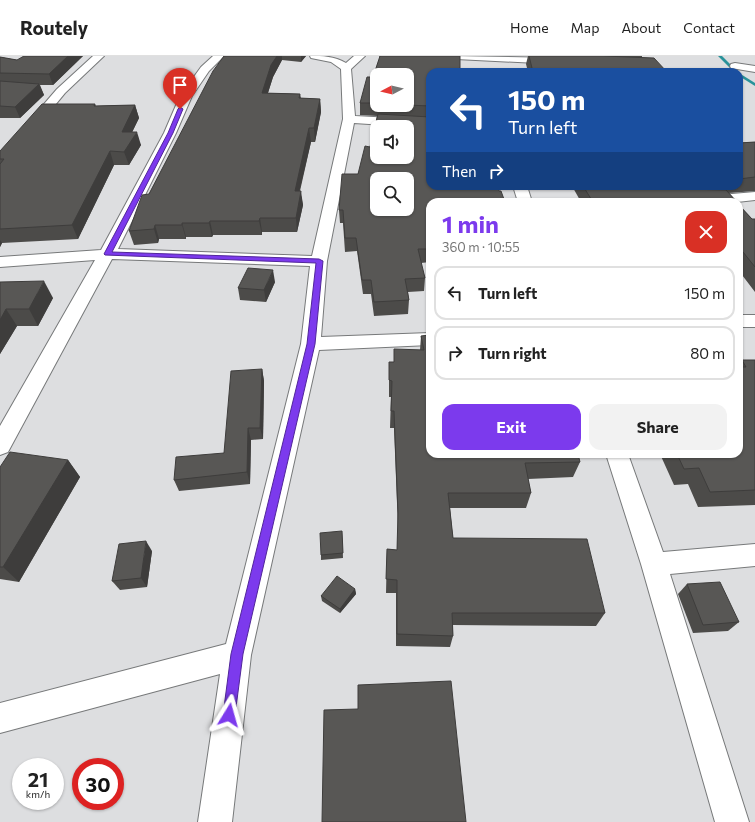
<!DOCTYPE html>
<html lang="en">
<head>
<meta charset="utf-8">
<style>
  :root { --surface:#fff; --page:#f2f2f2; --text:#222; --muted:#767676; --line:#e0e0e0; --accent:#7c3aed }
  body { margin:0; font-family:Commissioner,sans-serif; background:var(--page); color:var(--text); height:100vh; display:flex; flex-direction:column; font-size:15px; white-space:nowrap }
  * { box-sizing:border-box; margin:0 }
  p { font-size:13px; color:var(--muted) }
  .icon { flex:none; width:22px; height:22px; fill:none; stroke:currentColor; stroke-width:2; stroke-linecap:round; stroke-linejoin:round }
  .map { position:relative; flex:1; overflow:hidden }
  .side { position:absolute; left:426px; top:142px; width:317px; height:260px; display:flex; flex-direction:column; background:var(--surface); border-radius:12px; box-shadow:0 1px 3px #0004 }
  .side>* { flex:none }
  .hud { position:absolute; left:426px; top:12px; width:317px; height:122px; border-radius:12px; box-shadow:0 1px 3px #0004; background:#1a4fa0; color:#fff; overflow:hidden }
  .needle { width:26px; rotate:263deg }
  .fabs { position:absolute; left:370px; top:12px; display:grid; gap:8px }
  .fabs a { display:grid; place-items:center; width:44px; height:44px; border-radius:8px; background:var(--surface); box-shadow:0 1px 3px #0004; font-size:20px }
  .speed { position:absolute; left:12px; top:702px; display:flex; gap:8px; font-size:20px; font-weight:700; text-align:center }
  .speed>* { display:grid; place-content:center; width:52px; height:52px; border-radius:50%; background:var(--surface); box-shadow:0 1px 3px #0004; line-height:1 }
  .speed small { font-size:10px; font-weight:400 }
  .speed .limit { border:6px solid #d22; background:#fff; color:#111 }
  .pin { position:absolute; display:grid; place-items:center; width:34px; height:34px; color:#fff; margin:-41px -17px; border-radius:50% 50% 50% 0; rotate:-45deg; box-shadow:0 0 4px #0007 }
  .pin .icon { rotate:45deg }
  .me { position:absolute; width:44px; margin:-22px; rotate:8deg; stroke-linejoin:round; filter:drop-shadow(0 0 3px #0008) }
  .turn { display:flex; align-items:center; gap:14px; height:84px; padding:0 16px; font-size:18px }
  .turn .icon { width:52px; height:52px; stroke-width:2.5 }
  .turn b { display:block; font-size:28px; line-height:34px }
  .then { display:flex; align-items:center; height:38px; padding:0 16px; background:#0003; gap:8px; font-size:15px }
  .round { display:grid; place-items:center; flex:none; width:42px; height:42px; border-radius:12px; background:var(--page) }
  .headline { display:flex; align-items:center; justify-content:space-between; height:68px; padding:0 16px }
  h1 { font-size:24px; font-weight:700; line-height:30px; color:var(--accent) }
  .cta { display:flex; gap:8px; margin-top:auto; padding:8px 16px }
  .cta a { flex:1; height:46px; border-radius:12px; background:var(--accent); color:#fff; font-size:16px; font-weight:700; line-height:46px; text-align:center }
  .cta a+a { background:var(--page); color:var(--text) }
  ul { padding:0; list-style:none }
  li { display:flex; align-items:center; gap:12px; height:54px; margin:0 8px 6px; padding:0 8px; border:2px solid var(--line); border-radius:12px }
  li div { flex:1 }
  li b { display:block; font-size:15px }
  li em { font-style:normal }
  header { display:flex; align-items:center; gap:24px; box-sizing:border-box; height:56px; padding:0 20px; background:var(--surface); border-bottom:1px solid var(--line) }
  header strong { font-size:19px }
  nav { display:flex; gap:22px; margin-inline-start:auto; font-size:14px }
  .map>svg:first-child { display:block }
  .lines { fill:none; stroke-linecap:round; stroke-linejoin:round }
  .stream { fill:#2a929a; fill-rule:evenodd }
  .minor-casing { stroke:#77797a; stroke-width:2 }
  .minor { fill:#fff; fill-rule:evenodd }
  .wall { fill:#4c4b49; fill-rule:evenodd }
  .shaded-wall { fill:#3e3d3c }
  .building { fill:#585755; stroke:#3e3d3c; fill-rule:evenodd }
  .route { fill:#7c3aed; stroke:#51269a }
</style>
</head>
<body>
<header>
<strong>Routely</strong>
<nav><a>Home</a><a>Map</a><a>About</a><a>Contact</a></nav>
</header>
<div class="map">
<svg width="755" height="766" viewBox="0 0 755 766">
  <rect width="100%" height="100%" fill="#dddee0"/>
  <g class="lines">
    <!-- stream -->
    <g class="stream">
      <path d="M718 0H722L738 16H734Z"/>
      <path d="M739 17 755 27V30L739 20Z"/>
    </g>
    <defs>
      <g id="minor">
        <path d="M93 0H104L65 37 5 110 0 111V99L57 33Z"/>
        <path d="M213 0H224L209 15 192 40 176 77 118 193 312 200 343 63 341 13 331 6 311 2 310 0C323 0 334 0 346 7L354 0H365L351 13 355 60 430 64V72L354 67 327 205 321 281 430 277V289L319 294 251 599 232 766H198L220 618 0 677V647L226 588 301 288 310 210 112 203 8 396 0 399V370L95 204 0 211V201L101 194 164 77 180 40 201 11Z"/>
        <path d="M451 0 557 2 562 5 557 8 456 3Z"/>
        <path d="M735 7 755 10V16L731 12 730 10 731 8Z"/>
        <path d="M513 130H527L532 146H518Z"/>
        <path d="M755 136V144L737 146H679L681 143 686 142Z"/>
        <rect x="739" y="259" width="16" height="12"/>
        <path d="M606 398H628L663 496 755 488V510L670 518 749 766H715L641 508Z"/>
      </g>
    </defs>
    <!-- minor casing -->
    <use href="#minor" class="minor-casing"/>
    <!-- minor -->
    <use href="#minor" class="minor"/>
  </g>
  <!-- wall -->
  <g class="wall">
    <path d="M83 0 53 29H40L44 39 20 62H0V1L17 4Z"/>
    <path d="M224 0H306L301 6 282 4 273 21 268 37 300 38 301 42 320 43 321 56 315 86H311L300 135 303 149 297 176H262V179H213L212 181H186V183H159L158 187 134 189 129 175 149 138Z"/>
    <path d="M379 0H460L430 16V206L421 207 425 222 424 235 408 236 409 244 408 258 374 260 371 238H363L357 195 345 196 343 167H340L339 154 358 118 370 91 377 60 360 59V47L373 21 380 1ZM377 19 407 49H377Z"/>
    <path d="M528 0H642V2L667 16H528L526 8Z"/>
    <path d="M95 48 96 50 135 49 139 62 132 76 141 89 129 109H114L78 183 2 187 0 191V95Z"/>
    <path d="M755 86V135L729 137 737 146H581L572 130H739V87Z"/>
    <path d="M739 149 752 163H755V236L739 215Z"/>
    <path d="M0 226 53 242 38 270H17L0 298Z"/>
    <path d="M275 226 266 246 240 244 238 232Z"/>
    <path d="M430 279V398L580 406 573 421 528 423 531 437 526 452H450L453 482 605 557 596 570 453 569V580L450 591 396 590V537H386L387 493 397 494 398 472 394 372H390L391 341H389V306H394L420 294 421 280Z"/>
    <path d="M742 304H755V449L698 451 688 428 674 429 660 398H739V309Z"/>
    <path d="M262 313 264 325 263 383 251 384 250 428 179 435 174 424 224 397Z"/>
    <path d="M68 404 80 421 19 526 0 523V411Z"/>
    <path d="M342 475 343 502 321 504V499Z"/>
    <path d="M152 495 147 531 120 534 112 525Z"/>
    <path d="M687 528 739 566 728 575 693 577 678 538Z"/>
    <path d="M355 533 356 538 340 557 322 545 321 540Z"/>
  </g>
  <!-- shaded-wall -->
  <g class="shaded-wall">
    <path d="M68 0H83L53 29 49 18Z"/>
    <path d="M277 0H282V4L273 21 264 49 262 37 271 9Z"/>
    <path d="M301 0H306L301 6Z"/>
    <path d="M39 28 44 39 20 62 15 51Z"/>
    <path d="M320 43 321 56 315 86 314 72Z"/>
    <path d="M135 49 139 62 126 89 122 76Z"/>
    <path d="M309 72 311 86 296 149 295 135Z"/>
    <path d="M137 76 141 89 129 109 124 96Z"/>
    <path d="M110 95 114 109 78 183 72 169Z"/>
    <path d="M685 130H690L686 141 680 142Z"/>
    <path d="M301 135 303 149 297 176 296 162Z"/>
    <path d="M260 162 262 176V179L259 165Z"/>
    <path d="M210 165 213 179 212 181 209 167Z"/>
    <path d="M182 167 186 181V183L182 169Z"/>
    <path d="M155 169 159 183 158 187 154 173Z"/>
    <path d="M0 184 2 187 0 191Z"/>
    <path d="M273 214 275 226 266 246 264 234Z"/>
    <path d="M44 225 53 242 38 270 29 253Z"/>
    <path d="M6 253 17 270 0 298V264Z"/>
    <path d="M262 313 264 325 263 383 260 372Z"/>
    <path d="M248 372 251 384 250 428 247 416Z"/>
    <path d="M68 404 80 421 19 526 3 511Z"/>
    <path d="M146 485 152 495 147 531 141 522Z"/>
    <path d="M355 533 356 538 340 557V553Z"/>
  </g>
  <!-- building -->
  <g class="building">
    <path d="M24 0H68L49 18 0 17V1L17 4Z"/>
    <path d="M224 0H277L271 9 262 37 300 38 299 42 320 43 314 72H309L295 135H301L296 162H260L259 165H210L209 167H182V169H155L154 173 129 175 142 139 149 138 213 15Z"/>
    <path d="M380 0H460V13H465V16H430V50L407 49V19H377V47H360L367 21H373Z"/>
    <path d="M529 0H604L654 2 667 16H533Z"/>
    <path d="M0 25 39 28 15 51 0 50Z"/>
    <path d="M42 48H95L94 50 135 49 122 76H137L124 96 110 95 72 169 0 173V108L4 103H0V95Z"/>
    <path d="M378 58 430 61V130H498L499 135H501L505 146H430V193H418L425 222 405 223 409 244 374 246 371 224H362L356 182H345L343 154H339L342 118H358L365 90 370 91ZM377 71H407V101H377ZM377 123H407V153H377Z"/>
    <path d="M755 86V121L739 123V87Z"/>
    <path d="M583 130H685L684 133 726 134 737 146H593Z"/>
    <path d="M739 149 752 163H755V211L739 191Z"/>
    <path d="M248 212 273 214 264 234 238 232Z"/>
    <path d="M44 225 29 253H6L0 264V226Z"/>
    <path d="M430 279V398H578L580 406 525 407 531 437H448L453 482 587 483 605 557H452L453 580 397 578V524L386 523 387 493 397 494 398 457 394 355H391L392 325 389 324V306H394V293L424 294 421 280Z"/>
    <path d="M742 304H755V434L710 436 699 412 684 413 677 398H739V311H746Z"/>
    <path d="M262 313 260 372H248L247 416 174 424 176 401 224 397 231 315Z"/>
    <path d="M10 396 68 404 3 511H0V411Z"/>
    <path d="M342 475 343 497 321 499 320 477Z"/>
    <path d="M146 485 141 522 112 525 119 488Z"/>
    <path d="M337 520 355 533 340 553 321 540Z"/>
    <path d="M720 526 739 566 703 569 687 528Z"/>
    <path d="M451 625 466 766H322L324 654 358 653V629Z"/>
  </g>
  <!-- route -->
  <path class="route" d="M180 51 183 53 173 77 112 196 319 203 323 205 315 288 243 598 235 659 234 664 229 666 225 664 223 659 231 598 307 288 316 207 105 199 104 198 168 77 178 53Z"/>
</svg>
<div class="fabs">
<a><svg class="needle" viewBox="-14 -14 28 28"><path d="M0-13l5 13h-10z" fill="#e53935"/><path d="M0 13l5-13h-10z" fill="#767676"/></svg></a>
<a><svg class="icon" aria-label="sound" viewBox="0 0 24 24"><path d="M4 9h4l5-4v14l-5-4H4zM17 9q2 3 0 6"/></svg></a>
<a><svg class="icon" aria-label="search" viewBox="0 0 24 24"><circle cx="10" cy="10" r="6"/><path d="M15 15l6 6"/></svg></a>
</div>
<div class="speed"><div>21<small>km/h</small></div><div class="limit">30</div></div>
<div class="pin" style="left:180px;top:53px;background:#d93025"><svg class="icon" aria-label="arrive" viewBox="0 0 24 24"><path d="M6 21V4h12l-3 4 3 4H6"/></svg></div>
<svg class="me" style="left:229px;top:659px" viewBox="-20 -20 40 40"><path d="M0-17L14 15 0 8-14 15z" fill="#7c3aed" stroke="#fff" stroke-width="4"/></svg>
<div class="hud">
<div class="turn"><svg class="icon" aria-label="left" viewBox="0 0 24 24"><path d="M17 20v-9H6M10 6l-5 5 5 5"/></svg><div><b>150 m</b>Turn left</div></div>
<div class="then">Then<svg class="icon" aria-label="right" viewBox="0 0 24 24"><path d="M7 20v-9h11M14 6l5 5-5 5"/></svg></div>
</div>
<section class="side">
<div class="headline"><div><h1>1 min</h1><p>360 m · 10:55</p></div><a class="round" style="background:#d93025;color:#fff"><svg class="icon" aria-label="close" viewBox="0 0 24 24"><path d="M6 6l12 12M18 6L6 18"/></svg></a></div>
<ul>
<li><svg class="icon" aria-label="left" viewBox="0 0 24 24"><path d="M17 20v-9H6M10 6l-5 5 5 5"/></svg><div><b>Turn left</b></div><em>150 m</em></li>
<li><svg class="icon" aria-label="right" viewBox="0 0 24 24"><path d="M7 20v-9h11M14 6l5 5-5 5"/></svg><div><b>Turn right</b></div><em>80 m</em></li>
</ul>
<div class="cta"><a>Exit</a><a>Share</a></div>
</section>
</div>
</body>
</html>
